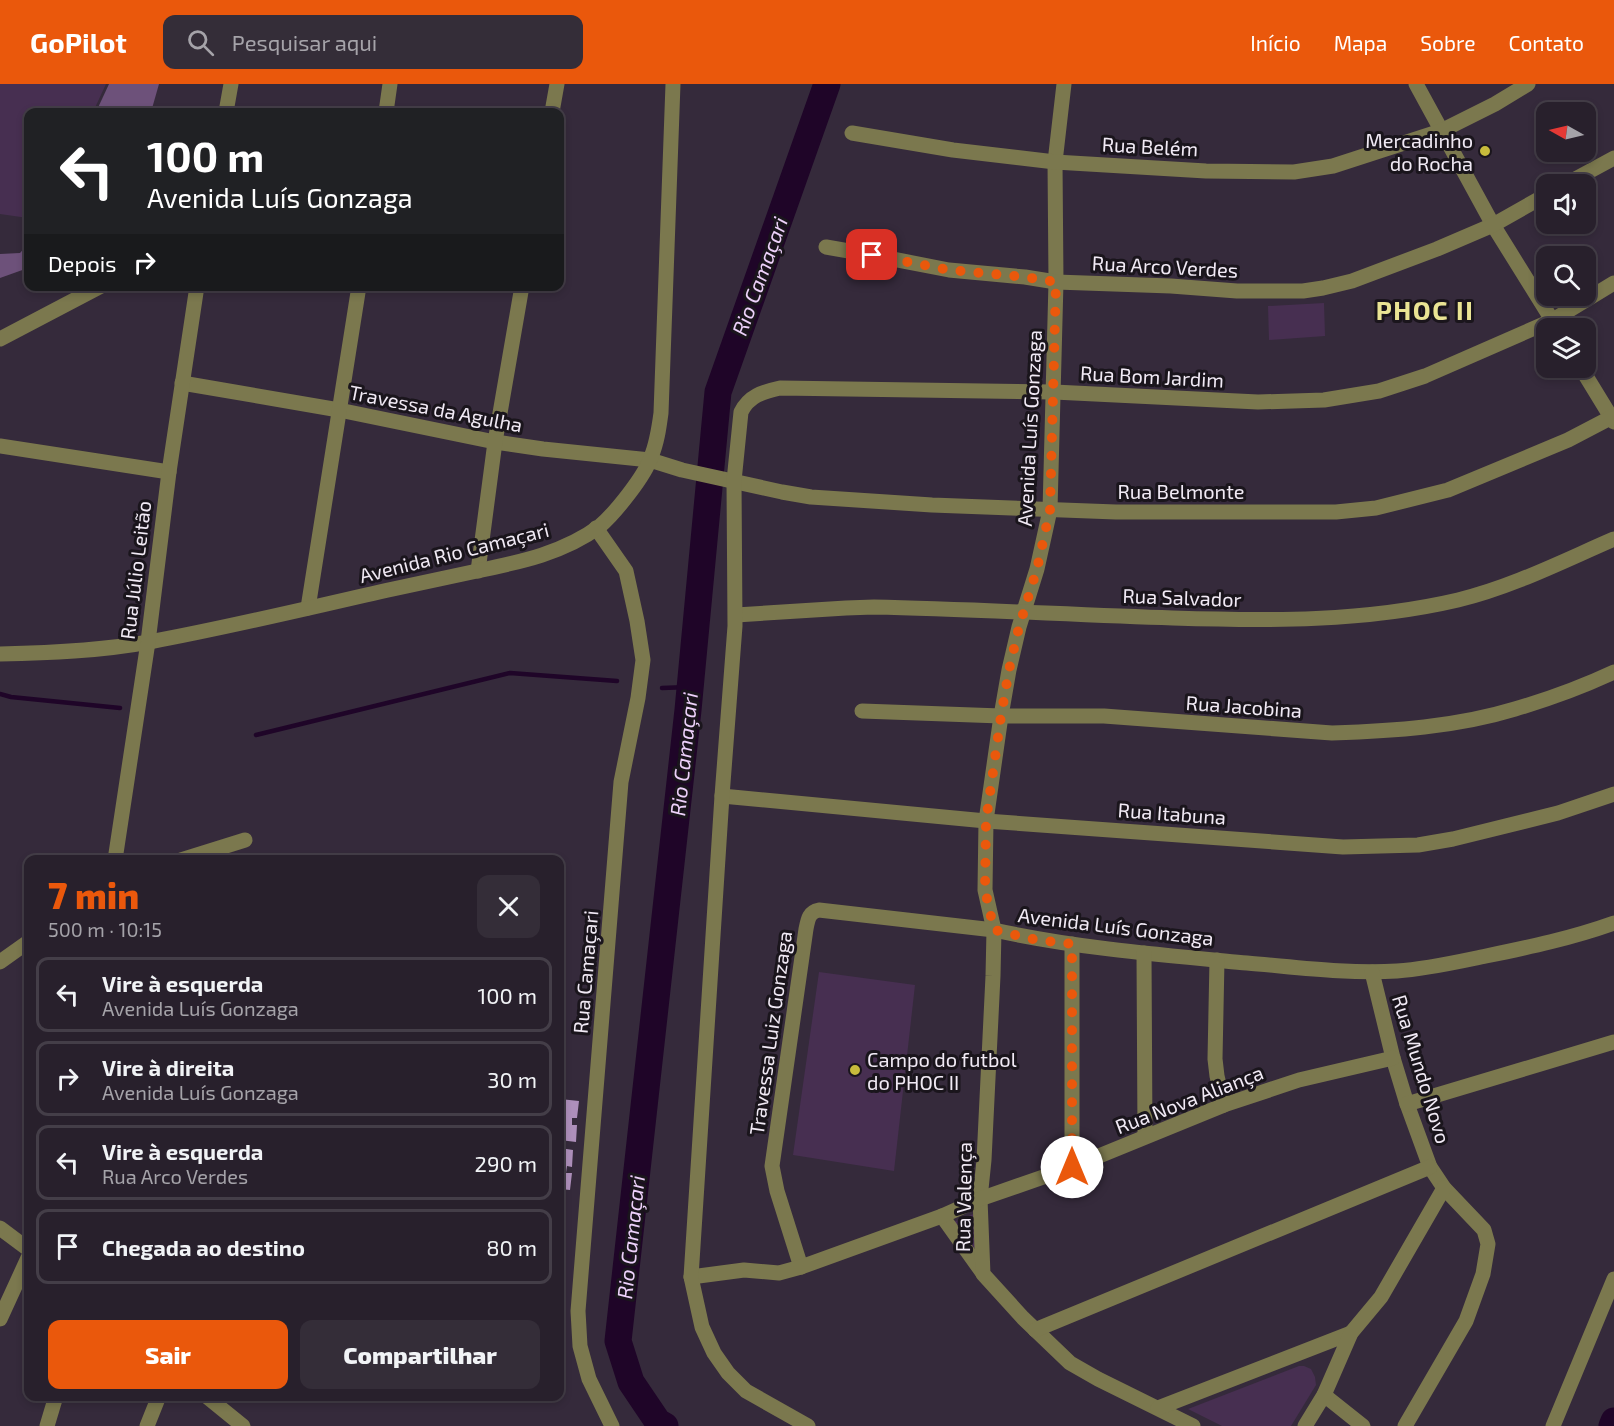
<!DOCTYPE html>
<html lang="pt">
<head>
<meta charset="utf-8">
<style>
  :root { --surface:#28202c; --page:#342d38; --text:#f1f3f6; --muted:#a5a3a9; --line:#443e48; --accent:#ea580c }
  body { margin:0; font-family:"Exo 2",sans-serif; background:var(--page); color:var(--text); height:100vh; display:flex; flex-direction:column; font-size:22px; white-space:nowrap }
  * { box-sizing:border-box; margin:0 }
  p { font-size:20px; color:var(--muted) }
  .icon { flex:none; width:33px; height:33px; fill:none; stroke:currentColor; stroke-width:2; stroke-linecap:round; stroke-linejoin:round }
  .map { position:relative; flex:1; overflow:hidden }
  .panel { position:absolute; left:24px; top:771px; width:540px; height:546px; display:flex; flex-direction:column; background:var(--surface); border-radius:12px; box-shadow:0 3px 9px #0003,0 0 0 2px var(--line) }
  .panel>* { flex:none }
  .guide { position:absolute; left:24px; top:24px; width:540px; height:183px; border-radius:12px; box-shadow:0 3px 9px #0003,0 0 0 2px var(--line); background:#202124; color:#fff; overflow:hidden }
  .needle { width:39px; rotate:278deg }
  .tools { position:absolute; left:1536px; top:18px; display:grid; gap:12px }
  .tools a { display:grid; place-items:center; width:60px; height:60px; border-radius:12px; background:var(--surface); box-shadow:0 3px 9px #0003,0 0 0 2px var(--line); font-size:30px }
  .pin { position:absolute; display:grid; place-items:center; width:51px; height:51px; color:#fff; margin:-26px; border-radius:12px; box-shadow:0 3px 9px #0006 }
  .me { position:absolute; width:66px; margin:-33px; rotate:0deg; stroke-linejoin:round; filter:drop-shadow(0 0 4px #0008) }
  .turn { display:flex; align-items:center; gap:21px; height:126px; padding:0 24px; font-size:27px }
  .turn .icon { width:78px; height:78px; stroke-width:2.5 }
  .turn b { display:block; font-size:42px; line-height:51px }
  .then { display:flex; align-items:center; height:57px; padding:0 24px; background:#0003; gap:12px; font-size:22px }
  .round { display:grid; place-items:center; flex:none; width:63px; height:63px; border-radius:12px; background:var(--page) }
  .summary { display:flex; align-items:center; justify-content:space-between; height:102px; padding:0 24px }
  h1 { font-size:36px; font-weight:800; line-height:45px; color:var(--accent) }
  .action { display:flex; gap:12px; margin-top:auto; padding:12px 24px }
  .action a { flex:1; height:69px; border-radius:12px; background:var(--accent); color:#fff; font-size:24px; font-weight:800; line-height:69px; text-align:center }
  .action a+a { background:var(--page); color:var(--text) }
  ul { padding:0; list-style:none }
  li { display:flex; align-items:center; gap:18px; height:75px; margin:0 12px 9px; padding:0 12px; border:3px solid var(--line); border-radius:12px }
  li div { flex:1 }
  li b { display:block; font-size:22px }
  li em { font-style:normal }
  header { display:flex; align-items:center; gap:36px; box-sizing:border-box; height:84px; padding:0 30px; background:var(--accent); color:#fff }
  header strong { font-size:28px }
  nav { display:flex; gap:33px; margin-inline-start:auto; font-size:21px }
  .search { width:420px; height:54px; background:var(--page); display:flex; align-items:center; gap:15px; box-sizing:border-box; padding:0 21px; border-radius:12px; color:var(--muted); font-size:22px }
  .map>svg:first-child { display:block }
  .green { fill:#472f51 }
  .forest { fill:#6d517a }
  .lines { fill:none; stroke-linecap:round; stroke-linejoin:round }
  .stream { stroke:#1f0528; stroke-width:4.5 }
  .river { stroke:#1f0528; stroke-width:27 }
  .building { fill:#ae8fbb }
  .minor { stroke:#7b784e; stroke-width:15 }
  .route { stroke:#ea580c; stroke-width:10; stroke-dasharray:0 18 }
  .poi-dot { fill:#c7bb3c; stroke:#1a151c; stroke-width:2 }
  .labels { text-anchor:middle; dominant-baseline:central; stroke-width:6; stroke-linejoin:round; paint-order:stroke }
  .poi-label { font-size:20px; fill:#f1eaf5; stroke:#1a151c; text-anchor:end }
  .street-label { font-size:20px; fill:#f1eaf5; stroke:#1a151c }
  .water-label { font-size:21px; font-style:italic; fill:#edd1fa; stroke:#1a151c }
  .district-label { font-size:26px; font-weight:bold; letter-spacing:1.5px; fill:#eae494; stroke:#1a151c }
</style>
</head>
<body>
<header>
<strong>GoPilot</strong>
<div class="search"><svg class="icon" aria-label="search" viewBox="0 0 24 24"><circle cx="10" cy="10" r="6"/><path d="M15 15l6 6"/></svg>Pesquisar aqui</div>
<nav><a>Início</a><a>Mapa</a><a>Sobre</a><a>Contato</a></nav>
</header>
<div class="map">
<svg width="1614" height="1342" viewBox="0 0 1614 1342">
  <rect width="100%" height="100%" fill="#352a3b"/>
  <!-- green -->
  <g class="green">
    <path d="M0 0H106L93 28H28V134L0 130Z"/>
    <path d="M1324 219 1325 252 1269 256 1268 222Z"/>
    <path d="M819 888 915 901 894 1087 793 1071Z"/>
    <path d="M976 1129 977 1172 953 1138Z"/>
    <path d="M1299 1282H1304L1311 1285 1315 1293 1316 1301 1291 1342H1222L1188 1325Z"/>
  </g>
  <!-- forest -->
  <g class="forest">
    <path d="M109 0H159L151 28H96Z"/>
    <path d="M28 160V184L0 194V170L20 169Z"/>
  </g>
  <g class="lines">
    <!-- stream -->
    <g class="stream">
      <path d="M662 604 689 603"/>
      <path d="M0 610 11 613 120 624"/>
      <path d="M256 651 510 589 617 597"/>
    </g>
    <!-- river -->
    <g class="river">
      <path d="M665 1342 658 1338 631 1298 618 1257 688 626 718 308 827 0"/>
      <path d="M1612 1342 1614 1337"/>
    </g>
  </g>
  <!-- building -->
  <g class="building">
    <path d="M560 1015 579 1017 577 1034H572V1041H577L576 1058 560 1056Z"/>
    <path d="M560 1064 573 1066 572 1083 567 1082 566 1089H572L570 1106 560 1105Z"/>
  </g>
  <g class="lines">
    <!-- minor -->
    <g class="minor">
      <path d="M1064 0 1055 78 1056 198 1050 426 1037 485 1019 543 1009 586 1001 632 986 737 985 806 994 846C1076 864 1162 871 1247 879 1296 883 1347 890 1397 887 1427 885 1457 878 1486 872 1530 863 1572 854 1614 839"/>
      <path d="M1416 0 1493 141 1557 244"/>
      <path d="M226 28 231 0"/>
      <path d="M386 28 390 0"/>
      <path d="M552 28 557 0"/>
      <path d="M852 49 953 66 1055 78 1206 87 1294 88 1333 82 1441 47 1495 20 1528 0"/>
      <path d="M1566 100 1614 74"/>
      <path d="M826 163 872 171 949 186 1025 193 1056 198 1171 202 1237 207H1303L1323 204 1352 197 1437 165 1493 141 1546 111"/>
      <path d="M0 255 101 202"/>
      <path d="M1581 284 1614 338"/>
      <path d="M182 299 339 326 495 358 543 365 650 376 682 386 782 408 811 413 932 421 1116 428H1336L1376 424 1448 406 1568 356 1614 332"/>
      <path d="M0 362 169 388"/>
      <path d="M596 444 626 487 637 537 643 576 638 614 621 698 578 1227 580 1262 589 1295 612 1342"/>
      <path d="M478 487 495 358 522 202"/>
      <path d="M308 524 359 202"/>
      <path d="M736 531 846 524 874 523C974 525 1074 531 1173 534 1269 537 1364 538 1458 516 1512 503 1563 477 1614 455"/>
      <path d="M0 570C49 569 100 567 149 558 231 543 312 523 393 505 421 499 449 493 477 487 520 478 564 469 600 442 615 429 645 392 651 373 657 359 659 344 661 329L673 0"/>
      <path d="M862 627 1001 632H1104L1332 649C1393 647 1456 643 1515 625 1549 615 1582 603 1614 588"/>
      <path d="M722 712 986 737 1343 763 1418 761 1453 755 1558 729 1614 710"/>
      <path d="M115 776 148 558 169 388 197 202"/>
      <path d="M181 776 245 756"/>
      <path d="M1144 869 1145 1052"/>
      <path d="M1217 876 1215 975 1217 992 1224 1021"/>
      <path d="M0 878 28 858"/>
      <path d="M1372 888 1393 974 1407 1020 1430 1083 1444 1104 1484 1146 1488 1160 1483 1190 1466 1237 1405 1342"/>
      <path d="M1407 1020 1614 958"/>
      <path d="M1072 1083V860"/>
      <path d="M942 1132 982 1188"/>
      <path d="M0 1144 28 1165"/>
      <path d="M801 1183 777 1107 772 1082 806 845C808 835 809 828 819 826L994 846 993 892 984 1076 980 1115 983 1190 1023 1234 1070 1279 1098 1295 1193 1342"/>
      <path d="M691 1193 744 1186 779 1189 801 1183 942 1132 980 1115 1072 1083 1224 1021 1299 996 1393 974"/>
      <path d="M0 1235 28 1174"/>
      <path d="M1035 1246 1430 1083"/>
      <path d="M1324 1311 1363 1342"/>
      <path d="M206 1312 243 1342"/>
      <path d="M1158 1324 1351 1249"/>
      <path d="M47 1342 56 1312"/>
      <path d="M147 1342 159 1312"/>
      <path d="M808 1342 746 1307 728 1289 714 1269 702 1243 691 1193 722 712 735 542 734 397 741 328C749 312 762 308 780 304L1054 308 1258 318 1324 316 1379 307 1425 292 1553 236 1614 199"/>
      <path d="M1305 1342 1324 1311 1351 1249 1381 1213 1444 1104"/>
      <path d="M1553 1342 1614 1195"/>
    </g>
  </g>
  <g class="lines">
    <!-- route -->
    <path class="route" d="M872 171 949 186 1025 193 1056 198 1050 426 1037 485 1019 543 1009 586 1001 632 986 737 985 806 994 846 1037 856 1072 860V1083"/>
  </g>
  <!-- markers -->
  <g class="poi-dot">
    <circle cx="1485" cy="67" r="6"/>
    <circle cx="855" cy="986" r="6"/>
  </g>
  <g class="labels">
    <!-- poi labels -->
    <g class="poi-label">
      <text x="1473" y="56">Mercadinho<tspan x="1473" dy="23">do Rocha</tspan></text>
      <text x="867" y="975" text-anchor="start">Campo do futbol<tspan x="867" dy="23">do PHOC II</tspan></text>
    </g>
    <!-- street labels -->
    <g class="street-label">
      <text transform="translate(1150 62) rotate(3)">Rua Belém</text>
      <text transform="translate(1165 182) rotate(3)">Rua Arco Verdes</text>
      <text transform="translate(1152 292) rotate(3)">Rua Bom Jardim</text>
      <text transform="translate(436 324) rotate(11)">Travessa da Agulha</text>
      <text transform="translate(1029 344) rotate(-87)">Avenida Luís Gonzaga</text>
      <text x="1181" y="407">Rua Belmonte</text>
      <text transform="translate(454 468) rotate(-14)">Avenida Rio Camaçari</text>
      <text transform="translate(135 486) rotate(-83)">Rua Júlio Leitão</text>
      <text transform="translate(1182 513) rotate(2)">Rua Salvador</text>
      <text transform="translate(1244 622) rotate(4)">Rua Jacobina</text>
      <text transform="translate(1172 729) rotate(4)">Rua Itabuna</text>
      <text transform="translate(1116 842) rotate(7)">Avenida Luís Gonzaga</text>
      <text transform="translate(585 888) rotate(-85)">Rua Camaçari</text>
      <text transform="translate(770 949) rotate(-82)">Travessa Luiz Gonzaga</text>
      <text transform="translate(1422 985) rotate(73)">Rua Mundo Novo</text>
      <text transform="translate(1189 1015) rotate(-21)">Rua Nova Aliança</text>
      <text transform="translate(963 1113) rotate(-89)">Rua Valença</text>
    </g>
    <!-- water labels -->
    <g class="water-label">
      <text transform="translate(759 192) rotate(-70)">Rio Camaçari</text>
      <text transform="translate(683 670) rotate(-84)">Rio Camaçari</text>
      <text transform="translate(630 1153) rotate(-84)">Rio Camaçari</text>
    </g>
    <!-- district labels -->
    <g class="district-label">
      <text x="1425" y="225">PHOC II</text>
    </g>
  </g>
</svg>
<div class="tools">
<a><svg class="needle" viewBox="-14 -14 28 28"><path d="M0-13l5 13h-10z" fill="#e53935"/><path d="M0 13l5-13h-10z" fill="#a5a3a9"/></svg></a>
<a><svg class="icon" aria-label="sound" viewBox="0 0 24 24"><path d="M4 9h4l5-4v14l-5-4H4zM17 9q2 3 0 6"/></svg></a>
<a><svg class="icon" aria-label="search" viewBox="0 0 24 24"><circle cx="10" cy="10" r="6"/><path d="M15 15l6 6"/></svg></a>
<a><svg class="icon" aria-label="layers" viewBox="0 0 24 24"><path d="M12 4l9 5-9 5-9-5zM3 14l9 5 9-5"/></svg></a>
</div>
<div class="pin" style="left:872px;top:171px;background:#d93025"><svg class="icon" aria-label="arrive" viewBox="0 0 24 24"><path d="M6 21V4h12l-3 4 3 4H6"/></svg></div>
<svg class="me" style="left:1072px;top:1083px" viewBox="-20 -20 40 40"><circle r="19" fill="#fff"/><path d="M0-13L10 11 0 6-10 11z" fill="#ea580c"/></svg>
<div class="guide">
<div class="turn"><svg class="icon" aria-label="left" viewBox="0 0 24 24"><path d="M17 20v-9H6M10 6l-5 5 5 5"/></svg><div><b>100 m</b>Avenida Luís Gonzaga</div></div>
<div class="then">Depois<svg class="icon" aria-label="right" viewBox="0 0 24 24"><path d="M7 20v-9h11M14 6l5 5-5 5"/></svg></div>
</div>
<section class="panel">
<div class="summary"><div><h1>7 min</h1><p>500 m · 10:15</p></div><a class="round"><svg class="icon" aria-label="close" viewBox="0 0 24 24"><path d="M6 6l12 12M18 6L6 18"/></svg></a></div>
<ul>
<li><svg class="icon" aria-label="left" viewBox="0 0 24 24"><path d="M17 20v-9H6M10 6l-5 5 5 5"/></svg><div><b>Vire à esquerda</b><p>Avenida Luís Gonzaga</p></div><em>100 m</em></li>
<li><svg class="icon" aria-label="right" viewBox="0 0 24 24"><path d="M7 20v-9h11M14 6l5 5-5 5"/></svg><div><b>Vire à direita</b><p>Avenida Luís Gonzaga</p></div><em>30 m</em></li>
<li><svg class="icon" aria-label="left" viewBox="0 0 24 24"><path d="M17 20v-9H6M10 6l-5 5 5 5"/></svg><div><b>Vire à esquerda</b><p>Rua Arco Verdes</p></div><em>290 m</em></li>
<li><svg class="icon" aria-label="arrive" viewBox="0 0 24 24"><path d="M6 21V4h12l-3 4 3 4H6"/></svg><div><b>Chegada ao destino</b></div><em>80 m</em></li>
</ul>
<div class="action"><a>Sair</a><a>Compartilhar</a></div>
</section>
</div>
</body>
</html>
